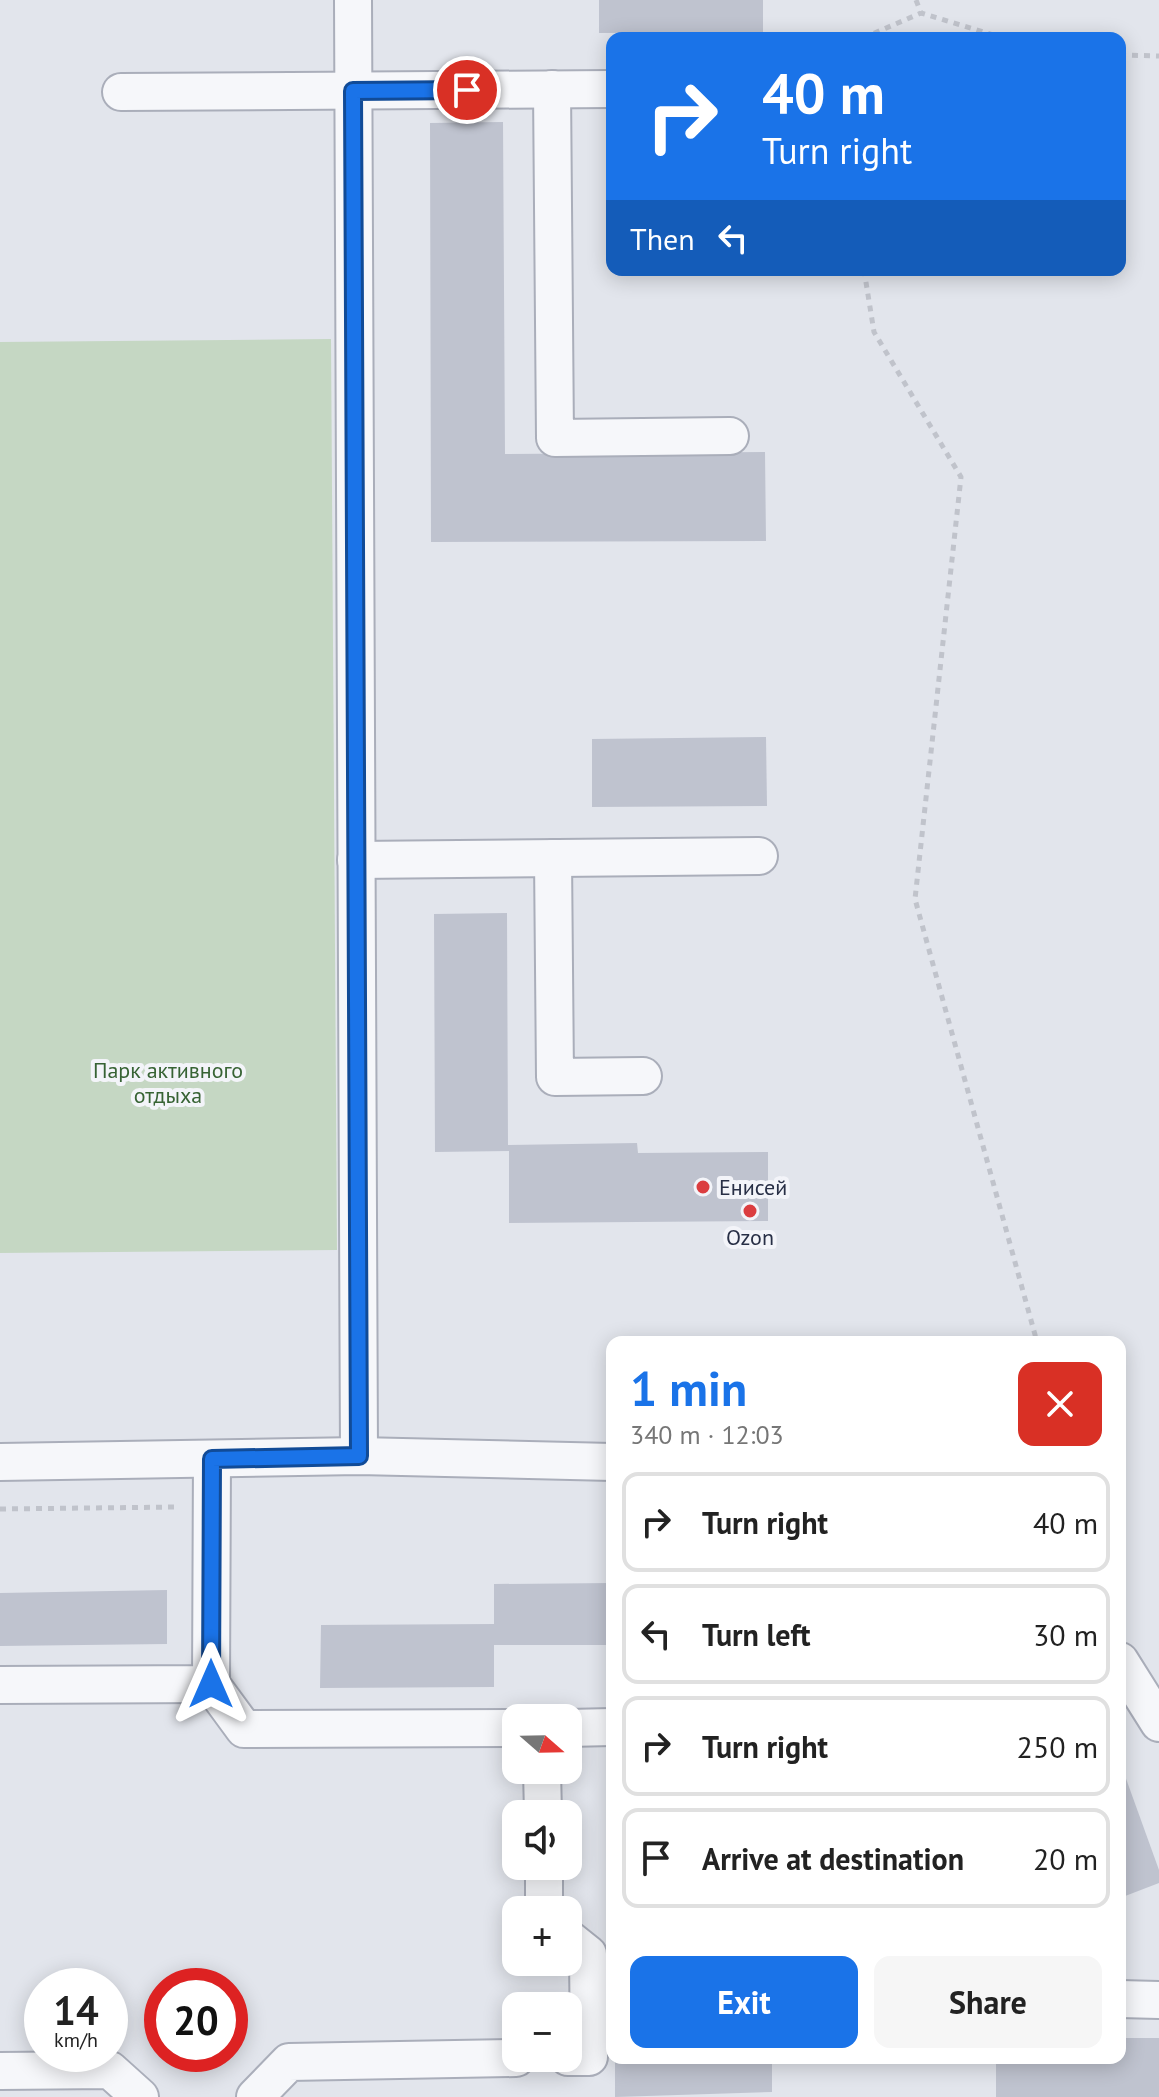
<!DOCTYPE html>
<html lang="en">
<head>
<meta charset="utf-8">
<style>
  :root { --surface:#fff; --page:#f6f6f6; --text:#222; --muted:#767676; --line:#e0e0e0; --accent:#1a73e8 }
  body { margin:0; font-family:"PT Sans",sans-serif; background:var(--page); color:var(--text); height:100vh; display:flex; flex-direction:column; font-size:30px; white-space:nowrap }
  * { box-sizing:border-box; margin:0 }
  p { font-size:26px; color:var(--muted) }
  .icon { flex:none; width:44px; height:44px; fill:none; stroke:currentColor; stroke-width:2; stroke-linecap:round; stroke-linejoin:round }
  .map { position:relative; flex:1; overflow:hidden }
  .side { position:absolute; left:606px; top:1336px; width:520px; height:728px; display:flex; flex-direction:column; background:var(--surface); border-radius:16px; box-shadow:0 4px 20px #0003 }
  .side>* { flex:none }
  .top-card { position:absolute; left:606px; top:32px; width:520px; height:244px; border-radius:16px; box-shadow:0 4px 20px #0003; background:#1a73e8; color:#fff; overflow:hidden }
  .needle { width:52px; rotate:110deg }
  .fabs { position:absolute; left:502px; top:1704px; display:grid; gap:16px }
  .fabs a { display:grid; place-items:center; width:80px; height:80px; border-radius:16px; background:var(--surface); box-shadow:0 4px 20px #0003; font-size:40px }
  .speed { position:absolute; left:24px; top:1968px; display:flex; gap:16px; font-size:40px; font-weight:700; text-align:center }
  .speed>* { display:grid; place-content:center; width:104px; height:104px; border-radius:50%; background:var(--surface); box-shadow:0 4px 20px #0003; line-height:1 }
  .speed small { font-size:20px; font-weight:400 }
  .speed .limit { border:12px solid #d22; background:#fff; color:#111 }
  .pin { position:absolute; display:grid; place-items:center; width:68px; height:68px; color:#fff; margin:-34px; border:4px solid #fff; border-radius:50%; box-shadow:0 2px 8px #0007 }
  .me { position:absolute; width:88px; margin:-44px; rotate:0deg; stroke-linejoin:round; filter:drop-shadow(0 0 6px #0008) }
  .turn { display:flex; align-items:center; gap:28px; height:168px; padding:0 24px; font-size:36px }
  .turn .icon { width:104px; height:104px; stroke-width:2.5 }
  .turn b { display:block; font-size:56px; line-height:68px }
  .then { display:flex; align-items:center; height:76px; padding:0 24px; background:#0003; gap:16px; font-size:30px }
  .round { display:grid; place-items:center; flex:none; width:84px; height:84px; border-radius:16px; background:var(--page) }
  .headline { display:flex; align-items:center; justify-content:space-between; height:136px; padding:0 24px }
  h1 { font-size:48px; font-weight:700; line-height:60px; color:var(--accent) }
  .primary-button { display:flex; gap:16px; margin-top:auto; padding:16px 24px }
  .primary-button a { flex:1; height:92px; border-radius:16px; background:var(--accent); color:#fff; font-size:32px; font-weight:700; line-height:92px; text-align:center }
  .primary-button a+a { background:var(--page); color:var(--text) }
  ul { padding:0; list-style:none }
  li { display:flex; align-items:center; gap:24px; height:100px; margin:0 16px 12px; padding:0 8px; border:4px solid var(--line); border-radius:16px }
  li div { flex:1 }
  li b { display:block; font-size:30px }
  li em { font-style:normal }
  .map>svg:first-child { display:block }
  .green { fill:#c5d7c3 }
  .building { fill:#bfc3cf }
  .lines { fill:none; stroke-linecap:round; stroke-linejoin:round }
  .minor-casing { stroke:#aaaeba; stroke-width:40 }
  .path { stroke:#c0c3cb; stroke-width:5; stroke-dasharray:6 6; stroke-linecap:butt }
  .minor { stroke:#f6f7fa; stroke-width:36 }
  .route-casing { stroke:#114b97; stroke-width:20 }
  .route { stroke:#1a73e8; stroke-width:14 }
  .poi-dot { fill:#db3d40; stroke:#f3f4f9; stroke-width:3 }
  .labels { text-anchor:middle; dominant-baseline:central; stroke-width:8; stroke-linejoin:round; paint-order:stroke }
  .park-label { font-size:22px; fill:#376334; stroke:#f3f4f9 }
  .poi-label { font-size:22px; fill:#282f46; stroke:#f3f4f9; text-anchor:start }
</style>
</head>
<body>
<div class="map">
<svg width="1159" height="2097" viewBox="0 0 1159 2097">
  <rect width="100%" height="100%" fill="#e2e5ec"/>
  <!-- green -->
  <path class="green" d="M331 339 337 1250 0 1253V342Z"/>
  <!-- building -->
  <g class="building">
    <path d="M599 0H763V32L599 33Z"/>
    <path d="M503 122 505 454 765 452 766 541 431 542 430 123Z"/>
    <path d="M766 737 767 806 592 807V739Z"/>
    <path d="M507 913 508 1145 637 1143 638 1153 768 1152V1221L509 1223V1151L435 1152 434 914Z"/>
    <path d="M612 1583V1645H494V1687L320 1688 321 1625 494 1624V1584Z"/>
    <path d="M167 1590V1644L0 1646V1593Z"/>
    <path d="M1120 1762 1159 1870V1883L1120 1898Z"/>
    <path d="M1120 2038H1159V2097H996V2058H1120Z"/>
    <path d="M615 2058H772V2092L615 2097Z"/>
  </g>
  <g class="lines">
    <defs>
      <g id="minor">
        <path d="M353 0 359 1456"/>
        <path d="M552 89 555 438 730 436"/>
        <path d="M121 92 612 89"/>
        <path d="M553 858 555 1077 643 1076"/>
        <path d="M356 860 759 856"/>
        <path d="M0 1462 359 1456 612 1462"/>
        <path d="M1120 1661 1159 1723"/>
        <path d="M211 1684 244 1729 516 1728"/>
        <path d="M0 1685 211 1684 212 1459"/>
        <path d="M568 1728 612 1727"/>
        <path d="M542 1770 543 1814"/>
        <path d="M544 1866V1910"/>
        <path d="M568 1938 588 1954 589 2057H568"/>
        <path d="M1120 1999 1159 2000"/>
        <path d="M0 2071 110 2070 140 2097"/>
        <path d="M255 2097 289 2062 516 2058"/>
      </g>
    </defs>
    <!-- minor casing -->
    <use href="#minor" class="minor-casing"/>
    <!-- path -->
    <g class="path">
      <path d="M916 0 921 13 1003 38"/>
      <path d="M863 38 921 13"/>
      <path d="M1120 55 1159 56"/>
      <path d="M864 270 874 332 961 477 915 899 1037 1342"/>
      <path d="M0 1509 178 1507"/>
    </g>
    <!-- minor -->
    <use href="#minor" class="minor"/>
  </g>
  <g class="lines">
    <defs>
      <path id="route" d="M211 1684 212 1459 359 1456 353 91 467 90"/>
    </defs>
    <!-- route casing -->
    <use href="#route" class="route-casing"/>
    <!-- route -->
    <use href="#route" class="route"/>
  </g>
  <!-- markers -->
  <g class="poi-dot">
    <circle cx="703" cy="1187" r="8"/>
    <circle cx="750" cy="1211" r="8"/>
  </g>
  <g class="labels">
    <!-- park labels -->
    <g class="park-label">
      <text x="168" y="1070">Парк активного<tspan x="168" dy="25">отдыха</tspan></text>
    </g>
    <!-- poi labels -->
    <g class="poi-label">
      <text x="719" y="1187">Енисей</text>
      <text x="750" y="1237" text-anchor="middle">Ozon</text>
    </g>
  </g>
</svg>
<div class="fabs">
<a><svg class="needle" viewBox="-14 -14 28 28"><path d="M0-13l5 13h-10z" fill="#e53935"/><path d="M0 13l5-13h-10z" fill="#767676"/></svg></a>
<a><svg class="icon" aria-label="sound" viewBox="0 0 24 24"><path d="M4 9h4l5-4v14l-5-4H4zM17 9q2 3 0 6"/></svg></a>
<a>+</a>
<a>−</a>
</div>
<div class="speed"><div>14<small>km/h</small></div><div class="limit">20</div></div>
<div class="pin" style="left:467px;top:90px;background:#d93025"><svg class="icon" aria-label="arrive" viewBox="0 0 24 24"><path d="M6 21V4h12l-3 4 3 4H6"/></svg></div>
<svg class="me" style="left:211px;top:1684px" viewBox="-20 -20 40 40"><path d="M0-17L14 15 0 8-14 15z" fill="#1a73e8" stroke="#fff" stroke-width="4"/></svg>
<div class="top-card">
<div class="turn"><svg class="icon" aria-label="right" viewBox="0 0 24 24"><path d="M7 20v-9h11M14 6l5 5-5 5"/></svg><div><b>40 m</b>Turn right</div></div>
<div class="then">Then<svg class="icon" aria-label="left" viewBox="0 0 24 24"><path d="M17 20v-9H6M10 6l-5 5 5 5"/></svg></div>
</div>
<section class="side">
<div class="headline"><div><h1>1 min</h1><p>340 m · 12:03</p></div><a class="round" style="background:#d93025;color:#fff"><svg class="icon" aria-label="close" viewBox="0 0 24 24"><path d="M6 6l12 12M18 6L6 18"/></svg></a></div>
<ul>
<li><svg class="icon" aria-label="right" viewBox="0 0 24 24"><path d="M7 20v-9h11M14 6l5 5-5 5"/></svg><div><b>Turn right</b></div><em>40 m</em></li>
<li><svg class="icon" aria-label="left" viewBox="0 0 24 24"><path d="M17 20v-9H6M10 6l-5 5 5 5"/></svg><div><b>Turn left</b></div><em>30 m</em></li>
<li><svg class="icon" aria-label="right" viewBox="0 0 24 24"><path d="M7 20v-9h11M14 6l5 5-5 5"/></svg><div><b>Turn right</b></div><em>250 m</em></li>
<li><svg class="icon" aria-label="arrive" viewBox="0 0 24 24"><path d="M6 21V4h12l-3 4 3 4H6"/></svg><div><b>Arrive at destination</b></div><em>20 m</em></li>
</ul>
<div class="primary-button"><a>Exit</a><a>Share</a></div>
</section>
</div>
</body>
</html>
